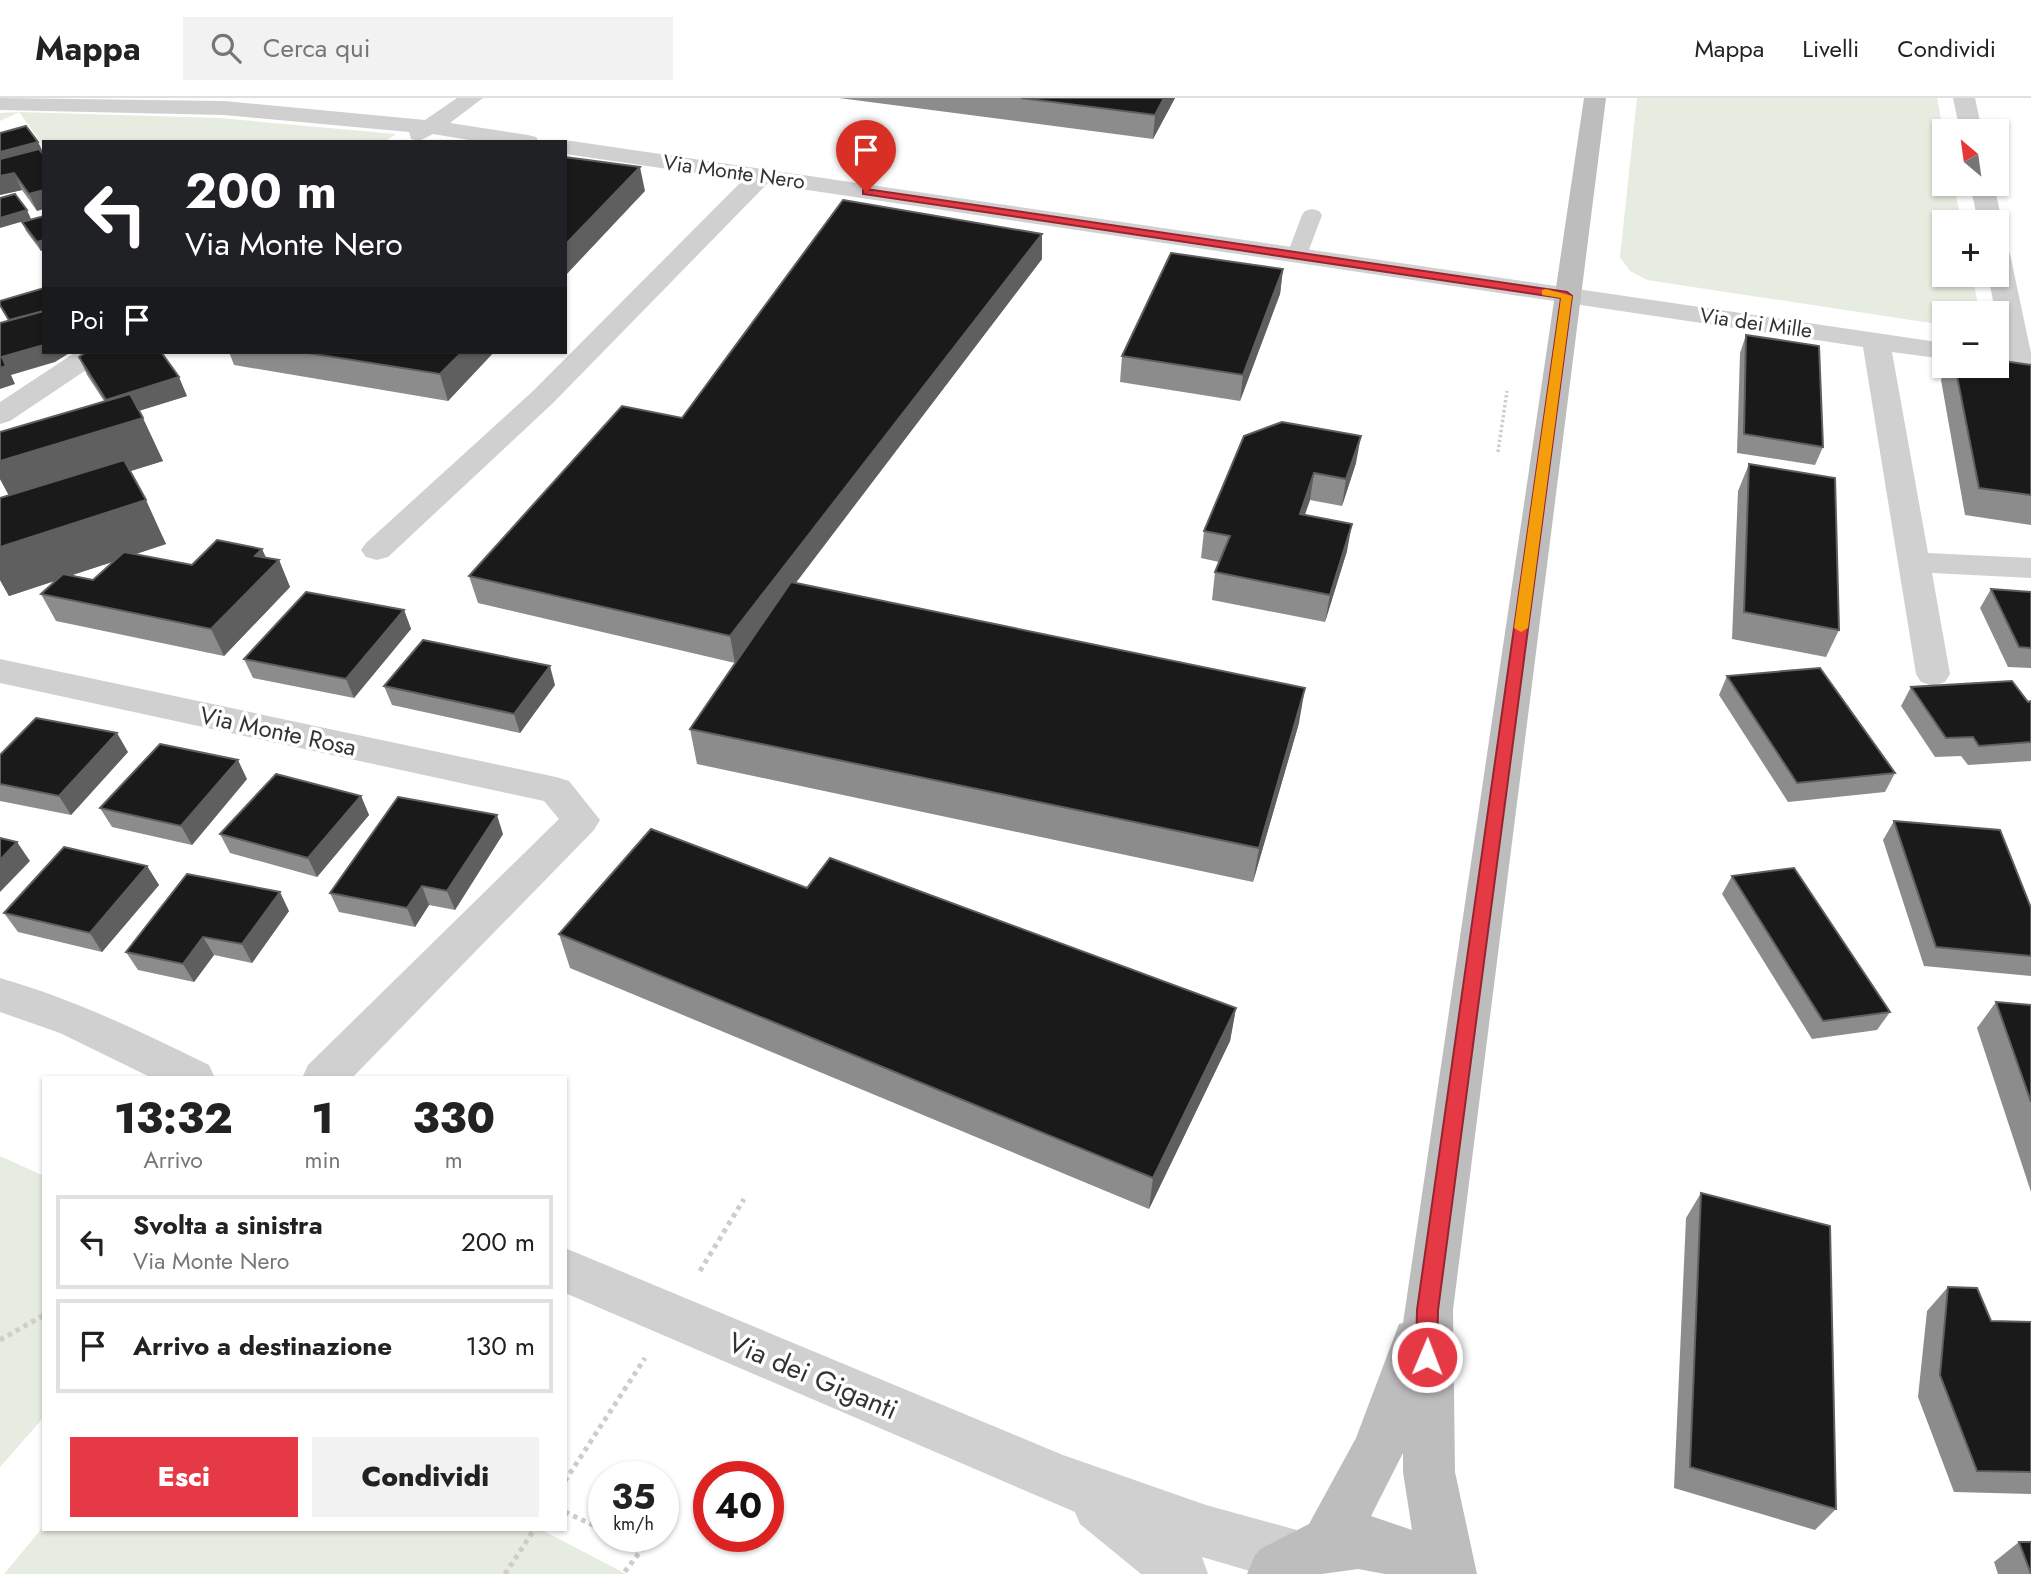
<!DOCTYPE html>
<html lang="it">
<head>
<meta charset="utf-8">
<style>
  :root { --surface:#fff; --page:#f2f2f2; --text:#222; --muted:#767676; --line:#e0e0e0; --accent:#e63946 }
  body { margin:0; font-family:Jost,sans-serif; background:var(--page); color:var(--text); height:100vh; display:flex; flex-direction:column; font-size:26px; white-space:nowrap }
  * { box-sizing:border-box; margin:0 }
  p { font-size:23px; color:var(--muted) }
  .icon { flex:none; width:38px; height:38px; fill:none; stroke:currentColor; stroke-width:2; stroke-linecap:round; stroke-linejoin:round }
  .map { position:relative; flex:1; overflow:hidden }
  .drawer { position:absolute; left:42px; top:978px; width:525px; height:455px; display:flex; flex-direction:column; background:var(--surface); border-radius:0px; box-shadow:0 2px 5px #0004 }
  .drawer>* { flex:none }
  .hud { position:absolute; left:42px; top:42px; width:525px; height:214px; border-radius:0px; box-shadow:0 2px 5px #0004; background:#202124; color:#fff; overflow:hidden }
  .needle { width:46px; rotate:331deg }
  .controls { position:absolute; left:1932px; top:21px; display:grid; gap:14px }
  .controls a { display:grid; place-items:center; width:77px; height:77px; border-radius:0px; background:var(--surface); box-shadow:0 2px 5px #0004; font-size:35px }
  .speed { position:absolute; left:588px; top:1363px; display:flex; gap:14px; font-size:35px; font-weight:700; text-align:center }
  .speed>* { display:grid; place-content:center; width:91px; height:91px; border-radius:50%; background:var(--surface); box-shadow:0 2px 5px #0004; line-height:1 }
  .speed small { font-size:18px; font-weight:400 }
  .speed .limit { border:10px solid #d22; background:#fff; color:#111 }
  .pin { position:absolute; display:grid; place-items:center; width:60px; height:60px; color:#fff; margin:-72px -30px; border-radius:50% 50% 50% 0; rotate:-45deg; box-shadow:0 0 7px #0007 }
  .pin .icon { rotate:45deg }
  .me { position:absolute; width:77px; margin:-38px; rotate:1deg; stroke-linejoin:round; filter:drop-shadow(0 0 5px #0008) }
  .turn { display:flex; align-items:center; gap:24px; height:147px; padding:0 28px; font-size:32px }
  .turn .icon { width:91px; height:91px; stroke-width:2.5 }
  .turn b { display:block; font-size:49px; line-height:60px }
  .then { display:flex; align-items:center; height:66px; padding:0 28px; background:#0003; gap:14px; font-size:26px }
  .eta { display:flex; justify-content:space-evenly; align-items:center; height:119px; text-align:center }
  .eta b { font-size:42px; font-weight:800; line-height:49px }
  .cta { display:flex; gap:14px; margin-top:auto; padding:14px 28px }
  .cta a { flex:1; height:80px; border-radius:0px; background:var(--accent); color:#fff; font-size:28px; font-weight:800; line-height:80px; text-align:center }
  .cta a+a { background:var(--page); color:var(--text) }
  ul { padding:0; list-style:none }
  li { display:flex; align-items:center; gap:21px; height:94px; margin:0 14px 10px; padding:0 14px; border:4px solid var(--line); border-radius:0px }
  li div { flex:1 }
  li b { display:block; font-size:26px }
  li em { font-style:normal }
  header { display:flex; align-items:center; gap:42px; box-sizing:border-box; height:98px; padding:0 35px; background:var(--surface); border-bottom:2px solid var(--line) }
  header strong { font-size:33px }
  nav { display:flex; gap:38px; margin-inline-start:auto; font-size:24px }
  .search { width:490px; height:63px; background:var(--page); display:flex; align-items:center; gap:18px; box-sizing:border-box; padding:0 24px; border-radius:0px; color:var(--muted); font-size:26px }
  .map>svg:first-child { display:block }
  .green { fill:#e6ecdf }
  .lines { fill:none; stroke-linecap:round; stroke-linejoin:round }
  .path-far1 { stroke:#cdcdcd; stroke-width:3.5; stroke-dasharray:2.5 2.5; stroke-linecap:butt }
  .path { stroke:#cdcdcd; stroke-width:5; stroke-dasharray:4.5 4.5; stroke-linecap:butt }
  .lane { fill:#d0d0d0; fill-rule:evenodd }
  .street { fill:#d0d0d0; fill-rule:evenodd }
  .secondary { fill:#bdbdbd; fill-rule:evenodd }
  .wall { fill:#8c8c8c; fill-rule:evenodd }
  .shaded-wall { fill:#5f5f5f }
  .building { fill:#1a1a1a; stroke:#5f5f5f; stroke-width:2 }
  .route { fill:#e63946; stroke:#96252e; stroke-width:2 }
  .slow { fill:#f59e0b }
  .labels { text-anchor:middle; dominant-baseline:central; stroke-width:7; stroke-linejoin:round; paint-order:stroke }
  .far-street-label { font-size:21px; fill:#333; stroke:#fff }
  .street-label { font-size:24px; fill:#333; stroke:#fff }
  .near-street-label { font-size:28px; fill:#333; stroke:#fff }
</style>
</head>
<body>
<header>
<strong>Mappa</strong>
<div class="search"><svg class="icon" aria-label="search" viewBox="0 0 24 24"><circle cx="10" cy="10" r="6"/><path d="M15 15l6 6"/></svg>Cerca qui</div>
<nav><a>Mappa</a><a>Livelli</a><a>Condividi</a></nav>
</header>
<div class="map">
<svg width="2031" height="1476" viewBox="0 0 2031 1476">
  <rect width="100%" height="100%" fill="#fff"/>
  <!-- green -->
  <g class="green">
    <path d="M1637 0H1937L1944 37V86H1954L1961 124H1944V177H1972L1979 212 1977 215H1944V227L1647 182 1630 173 1620 159Z"/>
    <path d="M19 14 0 23V15L19 14 219 20 396 36 384 44H44V49Z"/>
    <path d="M0 1058 44 1078V1319L0 1369Z"/>
    <path d="M44 1428V1432H542L626 1476H4Z"/>
  </g>
  <g class="lines">
    <!-- path-far1 -->
    <path class="path-far1" d="M1498 354 1507 293"/>
    <!-- path -->
    <g class="path">
      <path d="M700 1173 744 1101"/>
      <path d="M0 1242 44 1217"/>
      <path d="M565 1383 645 1260"/>
      <path d="M565 1414 604 1432"/>
      <path d="M617 1438 643 1450 623 1476"/>
      <path d="M505 1476 534 1432"/>
    </g>
    <!-- lane -->
    <path class="lane" d="M1312 111 1319 113 1322 117 1307 157 1304 161H1290L1287 157 1302 117 1305 113Z"/>
    <!-- street -->
    <g class="street">
      <path d="M0 0 224 3 425 22 457 0H483L450 25 528 37 536 39 539 44H481L433 36 419 43 411 41 409 34 224 17 0 12Z"/>
      <path d="M1953 0H1975L1982 33H1960Z"/>
      <path d="M565 42 1944 245V261L1892 254 1928 455 2031 460V480L1932 475 1950 576 1945 584 1933 588 1921 584 1916 576 1863 249 767 86 553 305 388 459 377 462 366 459 361 452 366 445 533 293 743 82 565 56V44H558Z"/>
      <path d="M1970 86H1994L2002 124 1999 129 1997 124H1978Z"/>
      <path d="M1997 148 2006 151 2010 156 2031 255V267L2019 272 2009 270 2005 264 1988 177H1997Z"/>
      <path d="M76 254H108L104 260 10 323 0 326V304Z"/>
      <path d="M0 561 556 679 569 683 600 722 594 732 352 980H302L308 967 559 721 544 703 0 585Z"/>
      <path d="M0 880C73 901 140 933 209 967L215 980H152L60 935 0 914Z"/>
      <path d="M565 1150 1063 1357 1206 1407 1297 1432 1316 1440 1324 1459 1317 1476H1260L1202 1459 1208 1476H1141L1080 1426 1075 1414 565 1195Z"/>
    </g>
    <!-- secondary -->
    <path class="secondary" d="M1584 0H1606L1453 1212 1455 1374 1477 1476H1385L1358 1471 1322 1476H1247L1255 1457 1262 1450 1309 1426 1356 1340 1399 1226 1403 1225ZM1403 1355V1374L1412 1432 1371 1418Z"/>
  </g>
  <!-- wall -->
  <g class="wall">
    <path d="M839 0H1175L1153 41Z"/>
    <path d="M38 44 44 57 37 113 22 92 0 97Z"/>
    <path d="M44 118 41 153 26 133 22 124Z"/>
    <path d="M1042 136V161L795 485 1299 625 1253 784 697 666 690 631 742 555 735 565 478 505 469 478 682 320Z"/>
    <path d="M1283 171 1280 196 1240 303 1120 284 1122 258Z"/>
    <path d="M1746 237 1823 349 1815 367 1737 355 1740 255Z"/>
    <path d="M229 254H494L448 303 234 267Z"/>
    <path d="M79 259 187 298 139 313 163 363 130 373 166 446 136 456 192 467 266 460 279 462 290 489 224 558 56 523 41 496 55 483 9 498 0 482V400L9 397 0 381V334L104 303 87 277ZM113 464 93 482 72 477Z"/>
    <path d="M2031 267V427L1965 417 1941 282 1947 268Z"/>
    <path d="M1244 338 1356 365 1342 408 1310 402 1305 417 1347 453 1325 524 1212 502 1215 474 1219 464 1201 460 1204 433Z"/>
    <path d="M1749 366 1839 532 1826 559 1732 541 1738 393Z"/>
    <path d="M1991 491 2031 494V570L2008 569 1980 510Z"/>
    <path d="M404 512 411 531 354 600 253 580 244 561Z"/>
    <path d="M1727 578 1895 675 1885 694 1788 704 1719 597Z"/>
    <path d="M555 587 520 635 392 607 384 588Z"/>
    <path d="M1911 589 2031 603V663L1968 667 1961 658 1935 659 1901 608Z"/>
    <path d="M128 654 71 717 0 703V686Z"/>
    <path d="M247 681 192 747 112 729 100 710Z"/>
    <path d="M361 698 369 717 317 779 230 755 220 736Z"/>
    <path d="M1894 723 2031 810V878L1924 868 1883 742Z"/>
    <path d="M503 736 455 812 429 807 415 829 339 814 330 795Z"/>
    <path d="M147 768 159 787 102 854 18 834 4 815Z"/>
    <path d="M1732 778 1890 914 1877 932 1812 941 1722 796Z"/>
    <path d="M807 790 1236 910 1230 943 1149 1111 570 870 559 836Z"/>
    <path d="M289 813 252 865 214 857 194 884 138 872 126 854Z"/>
    <path d="M1996 904 2031 907V1094L1977 930Z"/>
    <path d="M1701 1095 1836 1411 1815 1432 1674 1390 1686 1120Z"/>
    <path d="M1948 1189 1991 1223 2031 1224V1396L1954 1394 1918 1299 1927 1213Z"/>
    <path d="M2019 1444 2031 1476H1998L1994 1464Z"/>
  </g>
  <!-- shaded-wall -->
  <g class="shaded-wall">
    <path d="M1164 0H1175L1153 41 1155 17Z"/>
    <path d="M38 44 44 57 0 73V54Z"/>
    <path d="M640 69 645 93 565 178V147Z"/>
    <path d="M14 75 22 92 0 97V78Z"/>
    <path d="M44 92V111L37 113 29 96Z"/>
    <path d="M27 112 31 121 0 130V120Z"/>
    <path d="M1042 136V161L735 565 730 538Z"/>
    <path d="M44 142V152L41 153 37 144Z"/>
    <path d="M1283 171 1280 196 1240 303 1243 277Z"/>
    <path d="M44 247V254H71L55 264 11 277 15 286 0 291V270L2 259Z"/>
    <path d="M462 254H494L448 303 440 276Z"/>
    <path d="M179 279 187 298 115 320 106 302Z"/>
    <path d="M143 320 163 363 15 409 0 381V363Z"/>
    <path d="M1361 338 1356 365 1342 408 1346 381Z"/>
    <path d="M1314 375 1310 402 1295 443 1300 416Z"/>
    <path d="M146 402 166 446 9 498 0 482V449Z"/>
    <path d="M1352 426 1347 453 1325 524 1330 497Z"/>
    <path d="M262 451 271 470 279 462 290 489 224 558 211 531 255 458Z"/>
    <path d="M404 512 411 531 354 600 346 581Z"/>
    <path d="M550 568 555 587 520 635 514 616Z"/>
    <path d="M1305 590 1299 625 1253 784 1259 750Z"/>
    <path d="M117 635 128 654 71 717 59 698Z"/>
    <path d="M238 662 247 681 192 747 181 728Z"/>
    <path d="M361 698 369 717 317 779 308 760Z"/>
    <path d="M497 717 503 736 455 812 447 793Z"/>
    <path d="M17 744 30 763 0 794V762Z"/>
    <path d="M147 768 159 787 102 854 90 835Z"/>
    <path d="M422 788 429 807 415 829 407 810Z"/>
    <path d="M280 794 289 813 252 865 242 846Z"/>
    <path d="M203 839 214 857 194 884 183 866Z"/>
    <path d="M1236 910 1230 943 1149 1111 1153 1080Z"/>
  </g>
  <!-- building -->
  <g class="building">
    <path d="M1021 0H1164L1155 17Z"/>
    <path d="M26 28 38 44 0 54V35Z"/>
    <path d="M39 51 44 57V92L29 96 14 75 0 78V61Z"/>
    <path d="M565 59 640 69 565 147Z"/>
    <path d="M15 96 27 112 0 120V100Z"/>
    <path d="M843 102 1042 136 730 538 469 478 622 308 682 320Z"/>
    <path d="M44 118V142L37 144 22 124Z"/>
    <path d="M1171 155 1283 171 1243 277 1122 258Z"/>
    <path d="M44 190V213L9 222 0 207V203Z"/>
    <path d="M44 213V247L2 259 6 268 0 270V225Z"/>
    <path d="M1746 237 1819 248 1823 349 1744 336Z"/>
    <path d="M86 254H161L179 279 106 302 79 259Z"/>
    <path d="M302 254H462L440 276Z"/>
    <path d="M1997 262 2031 267V397L1979 390 1955 268H1997Z"/>
    <path d="M130 296 143 320 0 363V334Z"/>
    <path d="M1282 324 1361 338 1346 381 1314 375 1300 416 1352 426 1330 497 1215 474 1230 438 1204 433 1244 338Z"/>
    <path d="M124 362 146 402 0 449V400Z"/>
    <path d="M1749 366 1835 380 1839 532 1744 514Z"/>
    <path d="M217 442 262 451 255 458 279 462 211 531 41 496 63 476 93 482 124 454 192 467Z"/>
    <path d="M791 484 1305 590 1259 750 690 631Z"/>
    <path d="M1991 491 2031 494V550L2019 549Z"/>
    <path d="M306 494 404 512 346 581 244 561Z"/>
    <path d="M423 542 550 568 514 616 384 588Z"/>
    <path d="M1820 570 1895 675 1797 685 1727 578Z"/>
    <path d="M2012 583 2028 604 2031 603V644L1979 648 1973 639 1946 640 1911 589Z"/>
    <path d="M36 620 117 635 59 698 0 686V657Z"/>
    <path d="M160 646 238 662 181 728 100 710Z"/>
    <path d="M276 676 361 698 308 760 220 736Z"/>
    <path d="M398 699 497 717 447 793 422 788 407 810 330 795Z"/>
    <path d="M1894 723 2000 732 2031 810V858L1936 849Z"/>
    <path d="M651 731 807 790 830 760 1236 910 1153 1080 559 836Z"/>
    <path d="M0 740 17 744 0 762Z"/>
    <path d="M64 749 147 768 90 835 4 815Z"/>
    <path d="M1794 770 1890 914 1823 923 1732 778Z"/>
    <path d="M187 776 280 794 242 846 203 839 183 866 126 854Z"/>
    <path d="M1996 904 2031 907V1004Z"/>
    <path d="M1701 1095 1830 1128 1836 1411 1690 1369Z"/>
    <path d="M1948 1189 1977 1190 1991 1223 2031 1224V1374L1977 1373 1940 1277Z"/>
    <path d="M2019 1444H2031V1476Z"/>
  </g>
  <!-- route -->
  <path class="route" d="M866 91 1567 194 1572 198 1438 1212 1437 1259 1434 1266 1427 1269 1419 1266 1416 1259 1417 1212 1561 200 863 96V92Z"/>
  <!-- slow -->
  <path class="slow" d="M1546 191 1572 198 1528 530 1521 534 1514 530 1561 200 1542 197V192Z"/>
  <g class="labels">
    <!-- far-street labels -->
    <g class="far-street-label">
      <text transform="translate(734 74) rotate(8)">Via Monte Nero</text>
      <text transform="translate(1756 225) rotate(8)">Via dei Mille</text>
    </g>
    <!-- street labels -->
    <g class="street-label">
      <text transform="translate(278 633) rotate(12)">Via Monte Rosa</text>
    </g>
    <!-- near-street labels -->
    <g class="near-street-label">
      <text transform="translate(813 1278) rotate(23)">Via dei Giganti</text>
    </g>
  </g>
</svg>
<div class="controls">
<a><svg class="needle" viewBox="-14 -14 28 28"><path d="M0-13l5 13h-10z" fill="#e53935"/><path d="M0 13l5-13h-10z" fill="#767676"/></svg></a>
<a>+</a>
<a>−</a>
</div>
<div class="speed"><div>35<small>km/h</small></div><div class="limit">40</div></div>
<div class="pin" style="left:866px;top:94px;background:#d93025"><svg class="icon" aria-label="arrive" viewBox="0 0 24 24"><path d="M6 21V4h12l-3 4 3 4H6"/></svg></div>
<svg class="me" style="left:1427px;top:1259px" viewBox="-20 -20 40 40"><circle r="17" fill="#e63946" stroke="#fff" stroke-width="3"/><path d="M0-11L8 9 0 5-8 9z" fill="#fff"/></svg>
<div class="hud">
<div class="turn"><svg class="icon" aria-label="left" viewBox="0 0 24 24"><path d="M17 20v-9H6M10 6l-5 5 5 5"/></svg><div><b>200 m</b>Via Monte Nero</div></div>
<div class="then">Poi<svg class="icon" aria-label="arrive" viewBox="0 0 24 24"><path d="M6 21V4h12l-3 4 3 4H6"/></svg></div>
</div>
<section class="drawer">
<div class="eta">
<div><b>13:32</b><p>Arrivo</p></div>
<div><b>1</b><p>min</p></div>
<div><b>330</b><p>m</p></div>
</div>
<ul>
<li><svg class="icon" aria-label="left" viewBox="0 0 24 24"><path d="M17 20v-9H6M10 6l-5 5 5 5"/></svg><div><b>Svolta a sinistra</b><p>Via Monte Nero</p></div><em>200 m</em></li>
<li><svg class="icon" aria-label="arrive" viewBox="0 0 24 24"><path d="M6 21V4h12l-3 4 3 4H6"/></svg><div><b>Arrivo a destinazione</b></div><em>130 m</em></li>
</ul>
<div class="cta"><a>Esci</a><a>Condividi</a></div>
</section>
</div>
</body>
</html>
